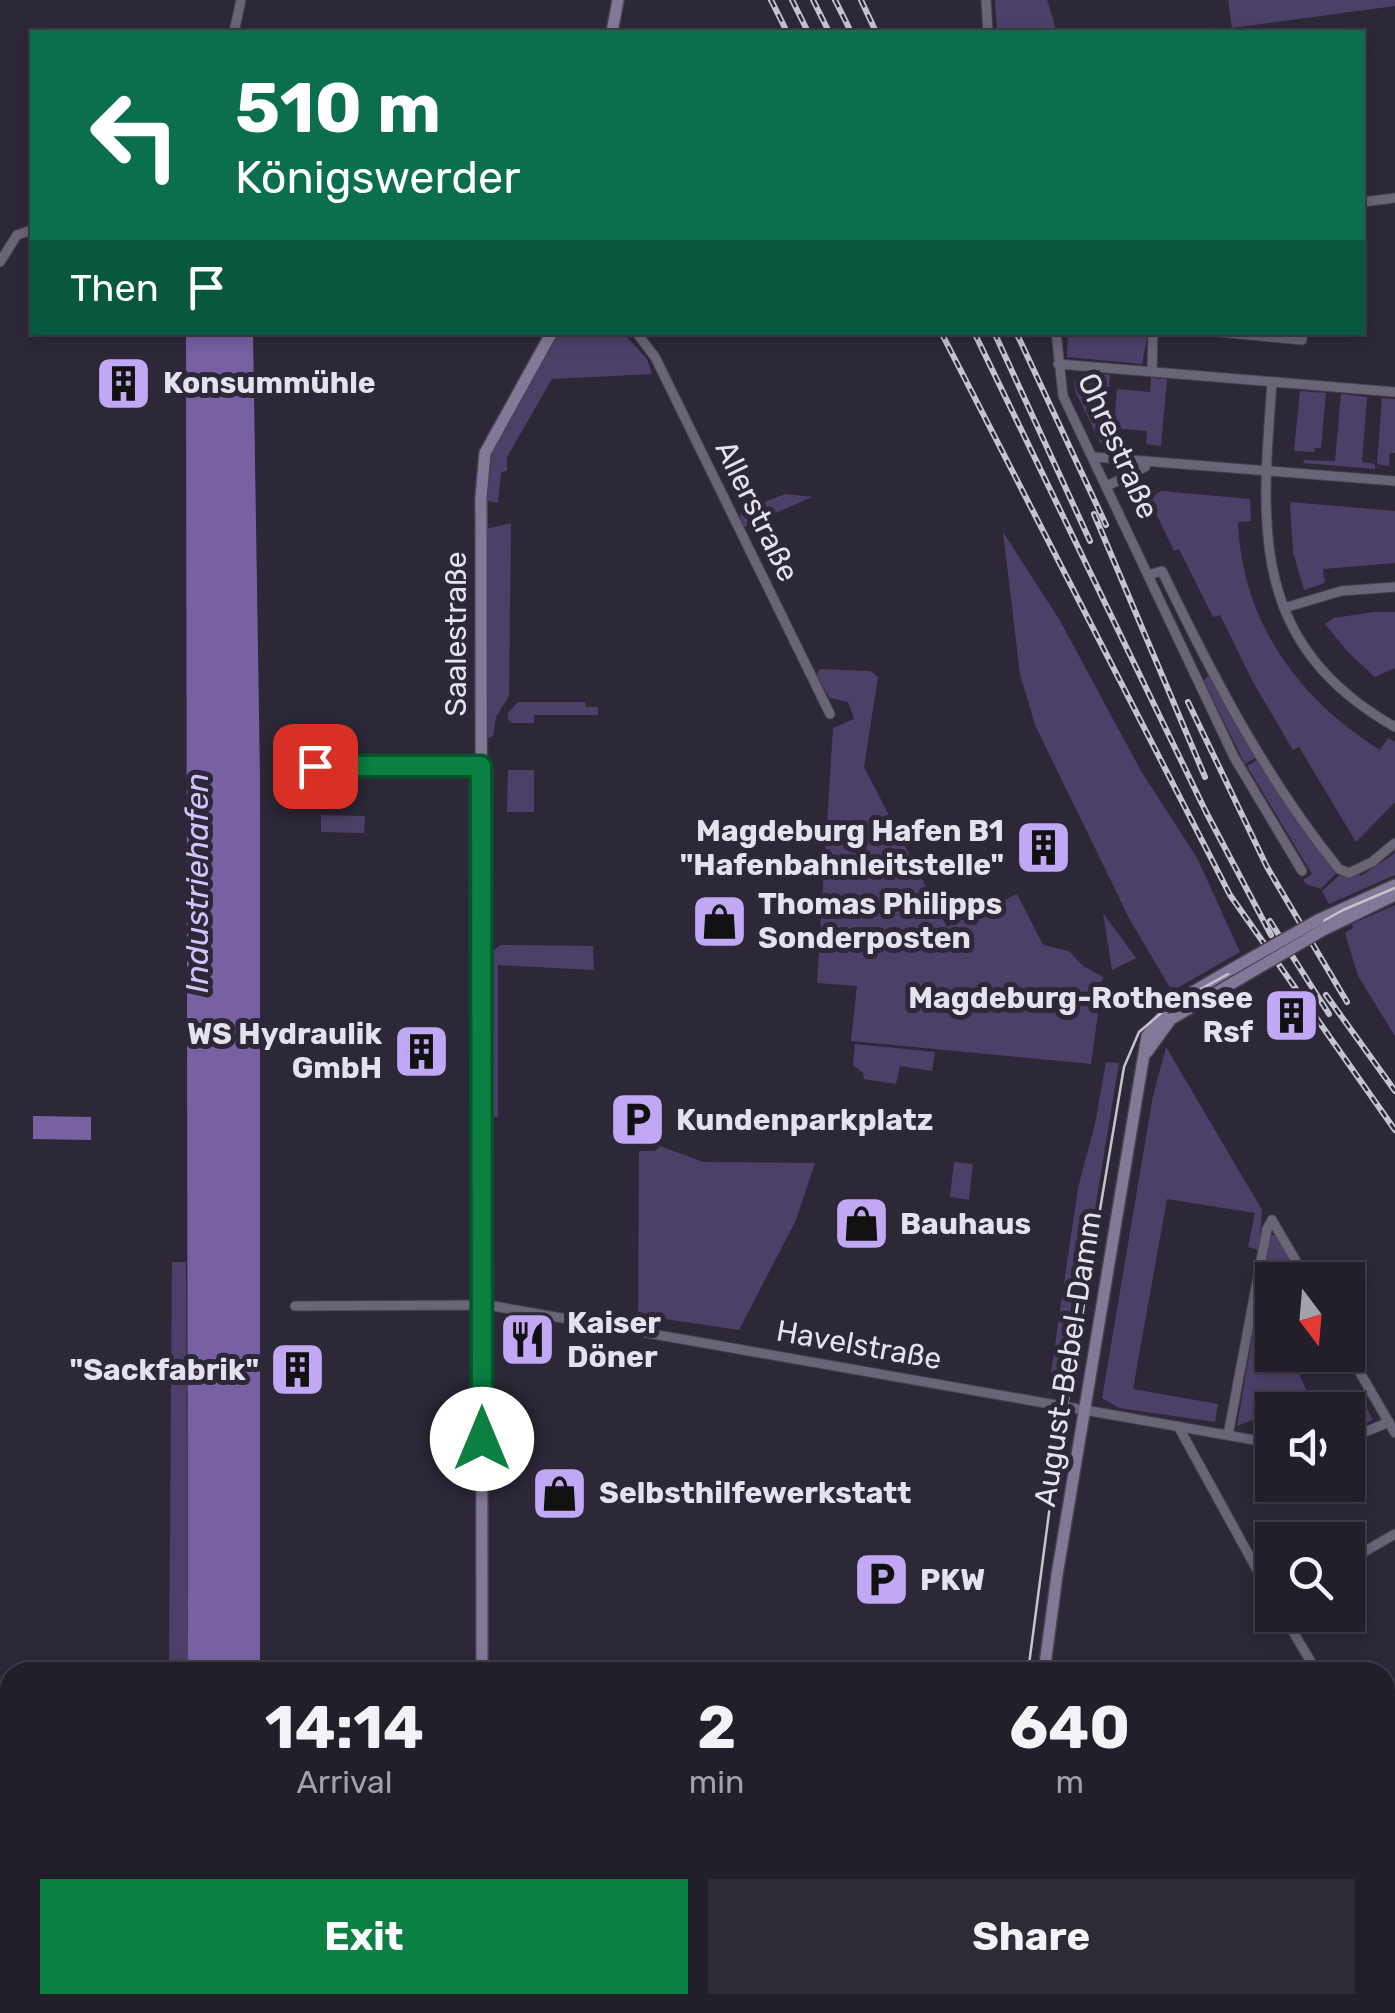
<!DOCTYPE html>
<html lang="en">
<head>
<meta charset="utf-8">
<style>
  :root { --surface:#221e2a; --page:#2e2b36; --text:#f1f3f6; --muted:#a2a2a8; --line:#3f3c47; --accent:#0b8043 }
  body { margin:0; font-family:Rubik,sans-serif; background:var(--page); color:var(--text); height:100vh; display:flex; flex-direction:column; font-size:38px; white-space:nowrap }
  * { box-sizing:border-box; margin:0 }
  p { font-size:32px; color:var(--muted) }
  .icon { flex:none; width:55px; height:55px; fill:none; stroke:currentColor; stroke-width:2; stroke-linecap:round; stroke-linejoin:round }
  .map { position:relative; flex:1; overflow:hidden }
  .side { position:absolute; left:0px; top:1662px; width:1395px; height:352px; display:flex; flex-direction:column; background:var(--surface); border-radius:30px 30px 0 0; box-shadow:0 5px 15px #0003,0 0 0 2px var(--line) }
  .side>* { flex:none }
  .banner { position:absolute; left:30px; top:30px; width:1335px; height:305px; border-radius:0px; box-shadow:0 5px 15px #0003,0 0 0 2px var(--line); background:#0b6e4f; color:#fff; overflow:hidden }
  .needle { width:65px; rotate:164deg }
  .controls { position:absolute; left:1255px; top:1262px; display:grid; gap:20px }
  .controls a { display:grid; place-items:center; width:110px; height:110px; border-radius:0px; background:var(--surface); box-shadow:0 5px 15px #0003,0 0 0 2px var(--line); font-size:50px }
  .pin { position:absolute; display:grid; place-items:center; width:85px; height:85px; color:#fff; margin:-42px; border-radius:20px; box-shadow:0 5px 15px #0006 }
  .me { position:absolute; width:110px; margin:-55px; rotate:0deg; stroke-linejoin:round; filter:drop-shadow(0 0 8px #0008) }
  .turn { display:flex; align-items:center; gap:35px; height:210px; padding:0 40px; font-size:45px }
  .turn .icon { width:130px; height:130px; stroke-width:2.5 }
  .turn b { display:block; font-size:70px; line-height:85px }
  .then { display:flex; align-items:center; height:95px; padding:0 40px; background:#0003; gap:20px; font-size:38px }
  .eta { display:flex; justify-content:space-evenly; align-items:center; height:170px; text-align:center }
  .eta b { font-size:60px; font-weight:700; line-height:70px }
  .button { display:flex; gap:20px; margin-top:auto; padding:20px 40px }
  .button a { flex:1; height:115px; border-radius:0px; background:var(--accent); color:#fff; font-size:40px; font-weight:700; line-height:115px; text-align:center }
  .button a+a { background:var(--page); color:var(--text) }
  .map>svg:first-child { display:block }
  .green { fill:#4d4068 }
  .water { fill:#7761a3 }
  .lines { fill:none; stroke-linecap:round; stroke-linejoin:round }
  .street-casing { stroke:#474350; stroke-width:11 }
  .secondary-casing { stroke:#474350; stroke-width:14 }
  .street { stroke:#696476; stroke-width:9 }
  .secondary { stroke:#827999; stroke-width:11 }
  .tram { stroke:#c6c3cf; stroke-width:2.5 }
  .rail-casing { stroke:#c6c3cf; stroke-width:6 }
  .rail { stroke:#2d2838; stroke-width:2.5; stroke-dasharray:8; stroke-linecap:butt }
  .secondary-bridge-casing { stroke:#474350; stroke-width:14; stroke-linecap:butt }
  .secondary-bridge { stroke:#827999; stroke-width:11 }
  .route-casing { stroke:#07532c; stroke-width:25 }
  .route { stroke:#0b8043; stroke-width:18 }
  .labels { text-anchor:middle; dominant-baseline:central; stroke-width:10; stroke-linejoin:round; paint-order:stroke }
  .poi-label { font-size:30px; font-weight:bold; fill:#e5e2ed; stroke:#2d2838; text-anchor:start }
  .street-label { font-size:30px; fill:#e5e2ed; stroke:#2d2838 }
  .water-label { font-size:32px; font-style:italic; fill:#d3c2fb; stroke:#2d2838 }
</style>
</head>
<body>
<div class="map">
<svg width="1395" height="2013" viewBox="0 0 1395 2013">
  <rect width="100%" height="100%" fill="#2d2838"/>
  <!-- green -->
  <g class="green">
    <path d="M995 0H1047L1057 32H997Z"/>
    <path d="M1228 0H1395V6L1232 28Z"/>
    <path d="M558 333H623L647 359 652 374 552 379 507 457V471L501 472 498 503 486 501 488 464 500 432Z"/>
    <path d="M1068 333H1148L1142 364 1067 357Z"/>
    <path d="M1085 373 1110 375 1109 387 1104 388 1100 428 1106 429 1105 441 1115 442V447L1101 444 1075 391 1074 382Z"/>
    <path d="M1151 378 1167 379 1161 446 1146 444 1147 431 1114 428 1117 389 1150 392Z"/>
    <path d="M1300 391 1326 393 1321 448H1315L1314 452 1294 451Z"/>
    <path d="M1341 394 1367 397 1362 462 1375 464V469L1303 463 1304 460 1335 461Z"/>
    <path d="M1382 398 1395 399V453H1390L1389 466 1377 464Z"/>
    <path d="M1161 491 1250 499 1251 521 1238 522C1242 621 1297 698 1380 750L1388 738 1395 742V802L1356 842 1299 747 1293 750 1253 682 1220 615 1213 617 1179 549 1174 551 1149 499Z"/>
    <path d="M785 494 812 497 742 528 740 514 749 510 755 520 767 515 762 503Z"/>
    <path d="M1290 502 1395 511V563L1323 569 1325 583 1304 590 1293 552Z"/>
    <path d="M511 523 509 696 496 717 493 736 489 738 486 734V529Z"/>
    <path d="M1003 532 1059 619 1141 771 1197 858 1240 952 1172 991 1130 920 1035 725 1020 674Z"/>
    <path d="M1374 612H1395V668L1375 677 1348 652 1325 624 1334 618Z"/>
    <path d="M820 669 870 671 878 677 864 767 947 927 1017 894 1043 945 1069 951 1083 966 1103 977 1091 1064 851 1041 857 986 817 983 833 728 854 719 848 702 830 698 816 676Z"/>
    <path d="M1208 675 1258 756 1245 764 1204 681Z"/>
    <path d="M518 702H585L586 707H598V715H534V723H512L508 719V713Z"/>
    <path d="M1259 759 1337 872 1321 889 1306 884 1303 880 1312 874 1247 766Z"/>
    <path d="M508 770H534V812H507Z"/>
    <path d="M321 815 365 816 364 833 321 832Z"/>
    <path d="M1395 853V875L1329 904 1322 891 1340 875 1348 878 1359 874 1361 876Z"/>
    <path d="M1395 905V1036L1358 976 1345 933 1353 928 1352 924Z"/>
    <path d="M1103 913 1136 958 1112 970Z"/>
    <path d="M500 945 593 946 594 970 498 965V1117H491L489 1106 490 962 493 951Z"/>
    <path d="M855 1044 935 1052 932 1071 900 1066 896 1084 864 1079 863 1073 853 1065Z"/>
    <path d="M1166 1047 1262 1210 1259 1250 1248 1247 1255 1213 1167 1199 1133 1389 1218 1404 1215 1422 1119 1408 1102 1398 1153 1096Z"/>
    <path d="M1106 1062 1119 1063 1069 1367 1065 1380 1052 1394 1048 1393 1078 1188 1095 1124Z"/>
    <path d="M660 1146 703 1162 815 1163 796 1220 739 1330 638 1315 639 1151H655Z"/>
    <path d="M954 1162 973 1164 969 1200 950 1197Z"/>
    <path d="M1270 1235H1279L1303 1280H1272V1355H1291L1309 1397 1237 1426Z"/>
    <path d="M172 1262H186L188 1672H169Z"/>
    <path d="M1360 1396 1373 1420 1348 1431V1410H1323Z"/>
  </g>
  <!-- water -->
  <g class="water">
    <path d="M186 333H253L260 778V1672H188Z"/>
    <path d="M33 1116 91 1117V1140L33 1139Z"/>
  </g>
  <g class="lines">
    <defs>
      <g id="street">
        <path d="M986 0 988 32"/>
        <path d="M234 32 241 0"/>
        <path d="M1362 202 1395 198"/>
        <path d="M0 262 17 235 32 230"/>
        <path d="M636 332 655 357 830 714"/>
        <path d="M1056 332 1063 396 1234 757 1302 871"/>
        <path d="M1219 332 1302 340V332"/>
        <path d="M1058 364 1395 392"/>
        <path d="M1152 372 1153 332"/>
        <path d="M1272 383C1261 527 1249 644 1395 727"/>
        <path d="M1094 457 1395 481"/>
        <path d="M1107 486 1145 467 1147 461"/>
        <path d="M1148 575 1162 571C1212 675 1266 779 1339 869L1349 873 1372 862 1395 843"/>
        <path d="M1284 608 1341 591 1395 587"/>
        <path d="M285 766H481"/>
        <path d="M1272 1220 1307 1280"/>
        <path d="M295 1306 488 1305 1272 1443"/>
        <path d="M1348 1352 1395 1433"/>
        <path d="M1178 1426 1272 1597"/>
        <path d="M1228 1435 1267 1229 1272 1220"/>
        <path d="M1348 1439 1389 1422"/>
        <path d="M1348 1561 1395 1534"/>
        <path d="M1283 1615 1317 1672"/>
        <path d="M1385 1717 1395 1711"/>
        <path d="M1143 2005 1144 2013"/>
      </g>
      <g id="secondary">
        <path d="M612 32 618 0"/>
        <path d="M1318 920 1395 885"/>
        <path d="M1323 930 1395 895"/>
        <path d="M1147 1052 1171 1019"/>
        <path d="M482 1672 481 497 485 453 552 332"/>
        <path d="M1044 1672 1057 1575 1147 1036 1172 1004 1232 969"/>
        <path d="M484 2005V2013"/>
        <path d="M1025 2005V2013"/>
      </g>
    </defs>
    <!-- street casing -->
    <use href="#street" class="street-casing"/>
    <!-- secondary casing -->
    <use href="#secondary" class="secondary-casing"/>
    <!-- street -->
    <use href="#street" class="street"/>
    <!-- secondary -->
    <use href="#secondary" class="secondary"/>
    <!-- tram -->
    <g class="tram">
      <path d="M1028 1672 1049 1513 1124 1067 1139 1032 1167 1008 1343 910 1395 888"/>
      <path d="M1009 2005 1010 2013"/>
    </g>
    <defs>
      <g id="rail">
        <path d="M771 0 787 32"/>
        <path d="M792 0 808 32"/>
        <path d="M813 0 829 32"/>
        <path d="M835 0 851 32"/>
        <path d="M861 0 876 32"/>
        <path d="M941 332 1230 895 1395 1130"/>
        <path d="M974 332 1206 812 1271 935"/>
        <path d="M994 332 1090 541"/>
        <path d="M1016 332 1106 525"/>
        <path d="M1094 514 1205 777"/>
        <path d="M1188 702 1267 867 1347 1002"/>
        <path d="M1270 921 1329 1014"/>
        <path d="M1326 995 1395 1091"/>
      </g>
    </defs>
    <!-- rail casing -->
    <use href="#rail" class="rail-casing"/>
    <!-- rail -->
    <use href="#rail" class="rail"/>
    <defs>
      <g id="secondary-bridge">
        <path d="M1232 969 1318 920"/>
        <path d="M1171 1019 1323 930"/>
      </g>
    </defs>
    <!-- secondary-bridge casing -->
    <use href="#secondary-bridge" class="secondary-bridge-casing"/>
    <!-- secondary-bridge -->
    <use href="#secondary-bridge" class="secondary-bridge"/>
  </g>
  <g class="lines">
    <defs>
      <path id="route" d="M315 766H481L482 1439"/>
    </defs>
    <!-- route casing -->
    <use href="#route" class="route-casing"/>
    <!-- route -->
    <use href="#route" class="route"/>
  </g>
  <!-- icons -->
  <defs>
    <symbol id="building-square" viewBox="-11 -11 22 22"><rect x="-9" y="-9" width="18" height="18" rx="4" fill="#c0a8f4" stroke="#2d2838"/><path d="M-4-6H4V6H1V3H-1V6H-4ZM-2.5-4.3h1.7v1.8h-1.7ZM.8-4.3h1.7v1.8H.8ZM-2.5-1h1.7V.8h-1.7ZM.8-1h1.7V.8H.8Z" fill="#111"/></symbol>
    <symbol id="shop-square" viewBox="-11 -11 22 22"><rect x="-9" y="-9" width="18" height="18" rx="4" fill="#c0a8f4" stroke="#2d2838"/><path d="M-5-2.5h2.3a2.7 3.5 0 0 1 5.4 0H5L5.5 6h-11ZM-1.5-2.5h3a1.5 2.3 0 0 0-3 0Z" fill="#111"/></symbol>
    <symbol id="parking-square" viewBox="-11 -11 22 22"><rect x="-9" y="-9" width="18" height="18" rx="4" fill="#c0a8f4" stroke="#2d2838"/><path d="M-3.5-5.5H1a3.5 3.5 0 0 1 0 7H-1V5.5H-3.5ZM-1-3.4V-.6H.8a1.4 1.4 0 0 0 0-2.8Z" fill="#111"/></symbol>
    <symbol id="restaurant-square" viewBox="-11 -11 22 22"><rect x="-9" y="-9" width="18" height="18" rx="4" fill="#c0a8f4" stroke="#2d2838"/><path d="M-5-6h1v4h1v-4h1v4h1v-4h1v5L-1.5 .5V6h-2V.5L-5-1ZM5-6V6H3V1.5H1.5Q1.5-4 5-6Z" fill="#111"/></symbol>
  </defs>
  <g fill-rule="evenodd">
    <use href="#building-square" x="92" y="352" width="63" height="63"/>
    <use href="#building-square" x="1012" y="816" width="63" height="63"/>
    <use href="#shop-square" x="688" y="890" width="63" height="63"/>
    <use href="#building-square" x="1260" y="984" width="63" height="63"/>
    <use href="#building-square" x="390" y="1020" width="63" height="63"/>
    <use href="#parking-square" x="606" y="1088" width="63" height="63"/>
    <use href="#shop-square" x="830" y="1192" width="63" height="63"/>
    <use href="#restaurant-square" x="496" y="1308" width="63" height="63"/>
    <use href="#building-square" x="266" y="1338" width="63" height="63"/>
    <use href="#shop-square" x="528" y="1462" width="63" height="63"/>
    <use href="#parking-square" x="850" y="1548" width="63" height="63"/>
  </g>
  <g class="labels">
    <!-- poi labels -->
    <g class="poi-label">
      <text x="163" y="383">Konsummühle</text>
      <text x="1004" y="831" text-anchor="end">Magdeburg Hafen B1<tspan x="1004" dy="34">"Hafenbahnleitstelle"</tspan></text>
      <text x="758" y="904">Thomas Philipps<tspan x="758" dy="34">Sonderposten</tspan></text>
      <text x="1253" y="998" text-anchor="end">Magdeburg-Rothensee<tspan x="1253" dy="34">Rsf</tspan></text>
      <text x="382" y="1034" text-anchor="end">WS Hydraulik<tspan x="382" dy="34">GmbH</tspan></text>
      <text x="676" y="1120">Kundenparkplatz</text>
      <text x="900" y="1224">Bauhaus</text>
      <text x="567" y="1323">Kaiser<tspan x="567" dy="34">Döner</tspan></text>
      <text x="259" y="1370" text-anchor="end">"Sackfabrik"</text>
      <text x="599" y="1493">Selbsthilfewerkstatt</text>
      <text x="920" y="1580">PKW</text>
    </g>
    <!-- street labels -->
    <g class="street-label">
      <text transform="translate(1118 446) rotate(66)">Ohrestraße</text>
      <text transform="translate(757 511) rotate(64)">Allerstraße</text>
      <text transform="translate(456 634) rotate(-90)">Saalestraße</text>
      <text transform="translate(859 1345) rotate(10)">Havelstraße</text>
      <text transform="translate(1068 1359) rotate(-81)">August-Bebel-Damm</text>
    </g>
    <!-- water labels -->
    <g class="water-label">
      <text transform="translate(197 883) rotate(-90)">Industriehafen</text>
    </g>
  </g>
</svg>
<div class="controls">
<a><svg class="needle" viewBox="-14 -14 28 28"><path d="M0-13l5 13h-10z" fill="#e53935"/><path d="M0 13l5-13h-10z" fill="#a2a2a8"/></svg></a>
<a><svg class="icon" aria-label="sound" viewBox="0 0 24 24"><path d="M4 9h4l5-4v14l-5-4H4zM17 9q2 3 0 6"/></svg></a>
<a><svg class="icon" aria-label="search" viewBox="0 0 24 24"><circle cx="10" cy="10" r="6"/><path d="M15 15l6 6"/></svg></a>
</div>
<div class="pin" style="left:315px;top:766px;background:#d93025"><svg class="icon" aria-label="arrive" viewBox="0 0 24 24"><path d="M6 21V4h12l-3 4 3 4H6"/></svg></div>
<svg class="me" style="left:482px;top:1439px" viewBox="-20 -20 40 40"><circle r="19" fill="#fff"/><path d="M0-13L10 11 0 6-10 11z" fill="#0b8043"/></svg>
<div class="banner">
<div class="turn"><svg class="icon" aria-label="left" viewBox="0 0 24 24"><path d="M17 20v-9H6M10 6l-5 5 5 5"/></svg><div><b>510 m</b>Königswerder</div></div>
<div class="then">Then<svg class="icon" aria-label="arrive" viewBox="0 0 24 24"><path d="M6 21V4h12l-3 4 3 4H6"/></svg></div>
</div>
<section class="side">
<div class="eta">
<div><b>14:14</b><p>Arrival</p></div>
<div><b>2</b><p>min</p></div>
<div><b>640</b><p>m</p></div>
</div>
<div class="button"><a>Exit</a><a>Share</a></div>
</section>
</div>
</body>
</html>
